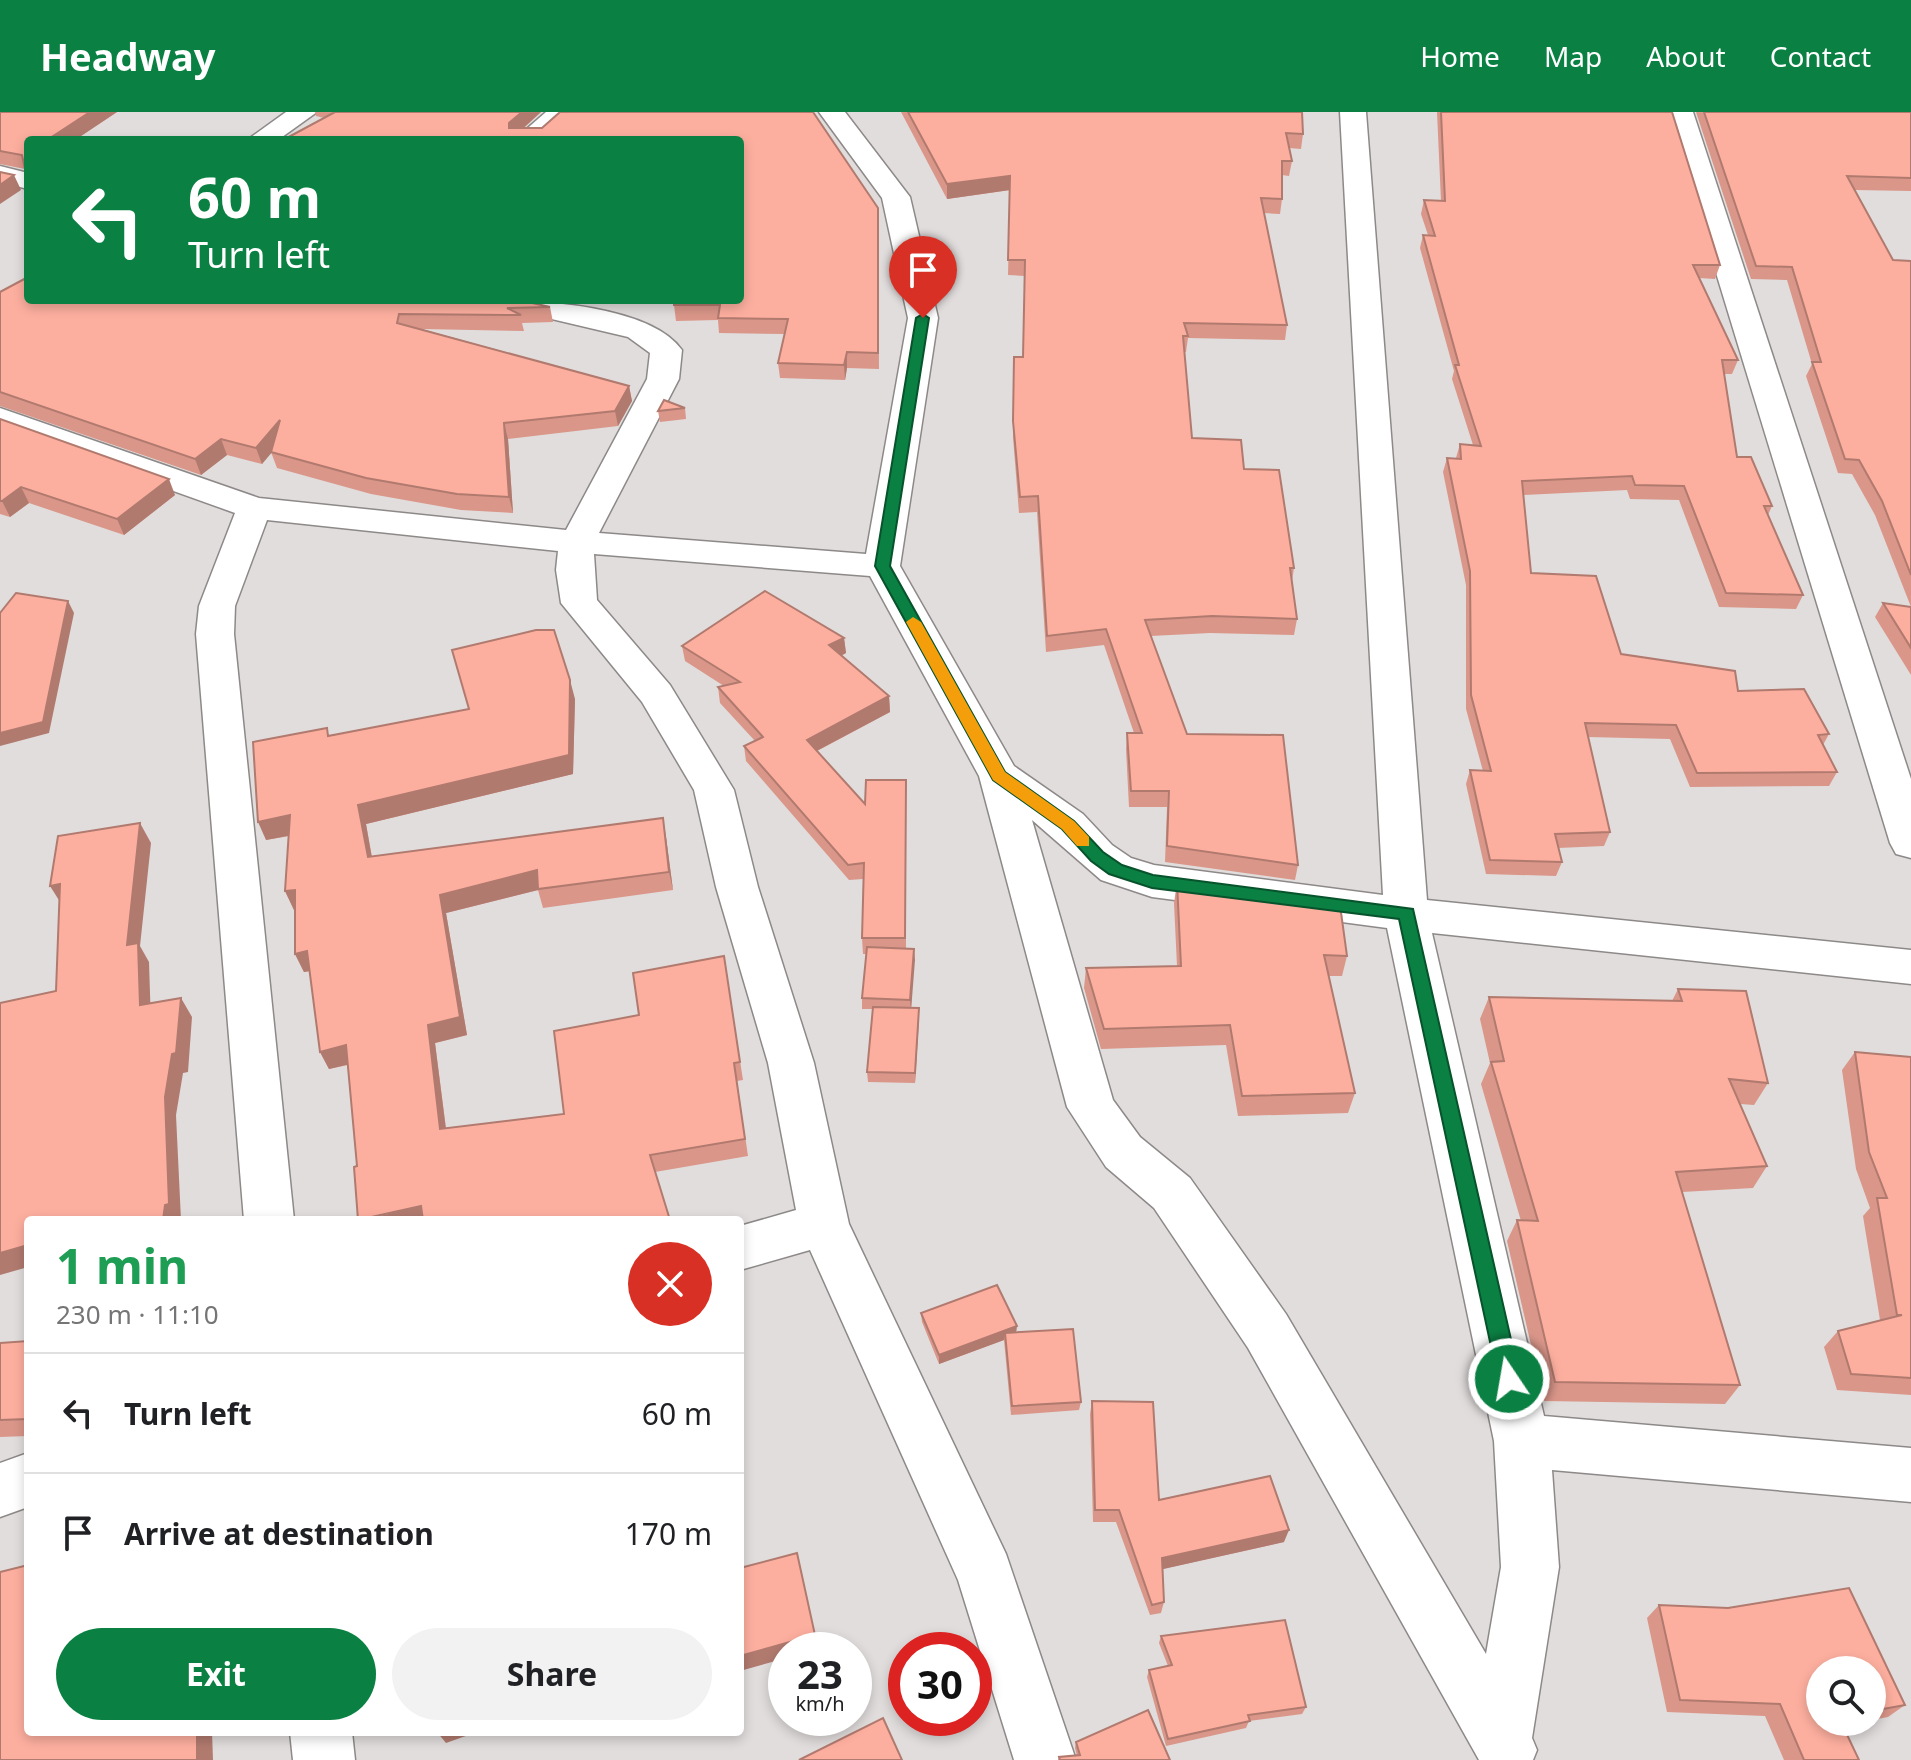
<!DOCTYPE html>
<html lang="en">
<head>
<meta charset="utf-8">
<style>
  :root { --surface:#fff; --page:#f2f2f2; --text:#202124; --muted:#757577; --line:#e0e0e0; --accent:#0b8043 }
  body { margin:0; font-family:"Noto Sans",sans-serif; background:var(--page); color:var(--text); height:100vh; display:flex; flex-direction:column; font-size:30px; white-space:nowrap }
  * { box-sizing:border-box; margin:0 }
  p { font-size:26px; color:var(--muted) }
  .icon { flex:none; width:44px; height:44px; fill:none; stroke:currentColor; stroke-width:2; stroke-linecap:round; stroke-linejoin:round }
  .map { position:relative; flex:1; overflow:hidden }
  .sheet { position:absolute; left:24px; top:1104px; width:720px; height:520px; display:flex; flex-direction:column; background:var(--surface); border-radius:8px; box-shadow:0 4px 12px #0003 }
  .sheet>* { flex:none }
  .hud { position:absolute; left:24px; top:24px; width:720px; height:168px; border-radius:8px; box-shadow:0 4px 12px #0003; background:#0b8043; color:#fff; overflow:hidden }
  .fabs { position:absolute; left:1806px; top:1544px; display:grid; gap:16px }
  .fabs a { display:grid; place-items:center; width:80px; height:80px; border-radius:50%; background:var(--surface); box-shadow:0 4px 12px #0003; font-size:40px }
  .speed { position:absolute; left:768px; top:1520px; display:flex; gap:16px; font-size:40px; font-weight:700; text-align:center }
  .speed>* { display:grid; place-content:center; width:104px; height:104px; border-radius:50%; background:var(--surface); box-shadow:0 4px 12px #0003; line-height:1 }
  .speed small { font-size:20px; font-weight:400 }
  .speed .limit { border:12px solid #d22; background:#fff; color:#111 }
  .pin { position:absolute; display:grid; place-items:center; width:68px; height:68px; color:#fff; margin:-82px -34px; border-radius:50% 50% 50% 0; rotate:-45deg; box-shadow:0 0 8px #0007 }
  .pin .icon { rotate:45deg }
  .me { position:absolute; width:88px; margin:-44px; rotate:348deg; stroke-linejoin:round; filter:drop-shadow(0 0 6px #0008) }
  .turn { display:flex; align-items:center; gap:28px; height:168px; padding:0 32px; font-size:36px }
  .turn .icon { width:104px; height:104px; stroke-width:2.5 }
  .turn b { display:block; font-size:56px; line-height:68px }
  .round { display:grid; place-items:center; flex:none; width:84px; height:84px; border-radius:42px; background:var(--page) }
  .overview { display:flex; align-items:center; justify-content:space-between; height:136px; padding:0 32px }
  h1 { font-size:48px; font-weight:700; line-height:60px; color:#1e9e55 }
  .action { display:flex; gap:16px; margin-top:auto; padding:16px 32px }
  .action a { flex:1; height:92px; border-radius:48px; background:var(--accent); color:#fff; font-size:32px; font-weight:700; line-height:92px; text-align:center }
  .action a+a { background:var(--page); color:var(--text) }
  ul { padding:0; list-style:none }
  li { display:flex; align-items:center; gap:24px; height:120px; padding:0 32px; border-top:2px solid var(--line) }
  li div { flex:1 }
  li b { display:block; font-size:30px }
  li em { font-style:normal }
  header { display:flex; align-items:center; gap:48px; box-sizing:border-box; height:112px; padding:0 40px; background:var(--accent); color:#fff }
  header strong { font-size:38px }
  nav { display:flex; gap:44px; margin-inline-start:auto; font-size:28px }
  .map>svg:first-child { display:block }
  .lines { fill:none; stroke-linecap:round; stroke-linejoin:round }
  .minor-casing { stroke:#8d8988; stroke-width:3 }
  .minor { fill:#fff; fill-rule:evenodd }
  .wall { fill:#da9689 }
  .shaded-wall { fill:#b17a6f }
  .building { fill:#fdaf9f; stroke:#b17a6f; stroke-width:2 }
  .route { fill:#0b8043; stroke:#07532c; stroke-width:2 }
  .slow { fill:#f59e0b }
</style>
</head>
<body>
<header>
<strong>Headway</strong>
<nav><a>Home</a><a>Map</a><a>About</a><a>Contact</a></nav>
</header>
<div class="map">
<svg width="1911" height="1648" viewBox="0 0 1911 1648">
  <rect width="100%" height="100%" fill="#e1dddc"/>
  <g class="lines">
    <defs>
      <g id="minor">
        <path d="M286 0H317L278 28H247Z"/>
        <path d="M546 0H575L543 28H514Z"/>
        <path d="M819 0H845L910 85 938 206 900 454 1014 654 1083 702 1112 733 1131 746 1154 753 1383 783 1340 0H1366L1427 788 1911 838V872L1432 821 1544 1304 1911 1336V1390L1552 1358 1559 1455 1532 1626 1537 1638 1533 1648H1479L1248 1236 1154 1096 1106 1055 1067 995 979 664 870 464 594 442 597 488 670 573 734 678 758 775 814 951 849 1112 1006 1442 1076 1648H1014L958 1468 810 1138 740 1158V1114L796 1098 768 951 716 775 694 678 642 590 561 491 556 458 558 439 267 408 235 494 234 522 294 1108H244L196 522 199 494 235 401 0 317V296L259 386 566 418 647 267 650 241 628 225 496 194 492 188C542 188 651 194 682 238L679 267 599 421 866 442 908 206 882 86ZM1032 708 1101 768 1152 785 1387 816 1494 1329 1501 1455 1486 1542 1286 1202 1190 1066 1140 1025 1113 988Z"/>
        <path d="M1667 0H1693L1911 667V746L1896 742 1890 731Z"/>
        <path d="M0 54 28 61V77L0 70Z"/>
        <path d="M28 1341V1395L0 1405V1351Z"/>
        <path d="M290 1620H352L355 1648H293Z"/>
      </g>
    </defs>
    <!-- minor casing -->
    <use href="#minor" class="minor-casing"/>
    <!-- minor -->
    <use href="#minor" class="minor"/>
  </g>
  <!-- wall -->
  <g class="wall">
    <path d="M0 0H117L75 28H28V65L25 57 0 52Z"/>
    <path d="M315 0H541L524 16 878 96 879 257 847 256 845 268 780 266 778 251 785 222 719 221 718 208 676 209 674 193 740 188 324 6 316 4Z"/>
    <path d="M901 0H1302L1303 22 1301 37 1289 36 1292 49 1289 64 1282 63V87L1280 102 1264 101 1287 213 1285 228 1188 226 1186 240H1184L1192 326 1244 357 1294 456 1292 469 1297 507 1294 523 1210 521 1151 524 1187 622 1298 753 1295 768 1165 750 1167 695H1129L1126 637 1127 621H1134L1104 533 1046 540 1037 400 1019 401 1013 325 1014 245H1023L1025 164 1008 163 1010 78 947 87Z"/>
    <path d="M1437 0H1672L1720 153 1715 167 1699 166 1738 248 1732 262H1724L1737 345 1772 394 1768 403 1803 483 1796 497 1719 495 1679 388 1630 387 1627 378 1523 383 1531 461 1621 542 1738 579 1829 622 1823 633 1837 660 1829 674 1690 675 1670 627 1588 625 1610 720 1604 734 1558 736 1562 750 1556 764 1486 762 1466 672 1470 658 1483 659 1466 597V473L1443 360 1447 346H1456L1460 332 1473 333 1452 267 1454 259 1420 136 1423 123H1428L1421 102 1424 88 1441 89Z"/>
    <path d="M1696 0H1911V79L1855 78 1893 148 1911 149V563L1875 505 1883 491 1911 495 1875 403 1852 362 1838 361 1806 264 1812 252 1787 168 1751 167Z"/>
    <path d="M0 180 550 195 553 210 522 211 524 219 422 217 629 274 632 289 618 314 508 327 513 401 461 398 371 382 277 356 271 340 262 352 227 343 201 363 0 294Z"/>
    <path d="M535 188H579L577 191Z"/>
    <path d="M685 296 686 307 660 310 658 299Z"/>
    <path d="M0 307 175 383 124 423 29 391 10 405 0 402Z"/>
    <path d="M844 526 846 541 841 544 889 584 890 600 817 639 865 692 906 684V837H914L911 896H919L915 971 868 970 867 960 873 897H862V886L866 842H863L862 826 863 767 849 768 746 649 744 634 755 629 720 591 718 575 724 574 685 549 682 534Z"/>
    <path d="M575 587 573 662 366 712 372 745 666 725 673 778 543 796 538 778 446 801 467 923 435 931 446 1016 564 1002 639 903 724 844 743 968 737 969 748 1044 655 1060 357 1054 348 953 329 957 320 940 310 859 304 860 295 842V797L294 798 285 779 289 724 266 728 330 623Z"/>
    <path d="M1177 770 1305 792 1347 844 1342 864H1328L1355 981 1348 1001 1238 1004 1226 933 1101 937 1084 876 1086 856 1177 854 1174 791Z"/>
    <path d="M1678 877 1768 971 1754 993 1740 992 1767 1054 1753 1076 1682 1080 1740 1273 1725 1292 1544 1289 1507 1129 1517 1108 1521 1109 1481 972 1490 951 1480 907 1489 885 1672 889Z"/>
    <path d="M1855 940 1911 945V1283L1837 1278 1824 1235 1838 1219 1880 1208 1863 1104 1870 1096 1856 1057 1842 958Z"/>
    <path d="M921 1201 1016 1221 1081 1290 1079 1298 1011 1303 1004 1228 939 1252 922 1210Z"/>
    <path d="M28 1229V1324L0 1325V1231Z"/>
    <path d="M1092 1289 1159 1388 1284 1430 1162 1457 1164 1490 1161 1501 1150 1503 1116 1410H1093L1090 1302Z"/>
    <path d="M1849 1476 1905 1593 1888 1605 1872 1608V1558H1820V1610H1858L1842 1613 1859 1648H1784L1765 1604 1667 1600 1647 1506 1659 1493 1728 1496Z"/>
    <path d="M1161 1524 1306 1595 1302 1602 1249 1609 1246 1616 1166 1634 1147 1565 1149 1558 1168 1554 1159 1531Z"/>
    <path d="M1076 1630 1170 1648H1058L1059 1645 1077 1644 1075 1636Z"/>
  </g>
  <!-- shaded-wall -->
  <g class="shaded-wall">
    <path d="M90 0H117L75 28H47Z"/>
    <path d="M522 0H541L512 26 509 16V11Z"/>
    <path d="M14 63 21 78 0 92V73Z"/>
    <path d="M1010 64V78L947 87V72Z"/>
    <path d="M847 240V256L845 268 844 253Z"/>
    <path d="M629 274 632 289 618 314 615 299Z"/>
    <path d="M280 308 286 324 262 352 256 336Z"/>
    <path d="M504 311 508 327 513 401 509 385Z"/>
    <path d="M221 327 227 343 201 363 195 347Z"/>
    <path d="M169 367 175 383 124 423 117 407Z"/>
    <path d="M21 375 29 391 10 405 2 389Z"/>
    <path d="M68 489 74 501 49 621 0 634V621Z"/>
    <path d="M844 526 846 541 830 549 829 533Z"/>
    <path d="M570 568 575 587 573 662 366 712 375 764 368 745 358 693Z"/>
    <path d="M889 584 890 600 809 643 807 628Z"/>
    <path d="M290 703 298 722 266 728 258 710Z"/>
    <path d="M663 706 666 725 673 778 669 760Z"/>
    <path d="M140 711 151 731 140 834 149 850 151 912 140 893 127 833Z"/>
    <path d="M537 758 538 778 446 801 467 923 435 931 448 1034 440 1017 428 913 440 783Z"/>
    <path d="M60 772 62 793 50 774Z"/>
    <path d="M295 778 303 796 294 798 285 779Z"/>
    <path d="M914 837 915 848 911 899 910 888Z"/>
    <path d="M307 839 316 858 304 860 295 842Z"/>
    <path d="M181 886 192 905 188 960 183 961 176 1003 181 1108H163L165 985Z"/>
    <path d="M919 896V907L915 971V961Z"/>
    <path d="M346 933 354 951 329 957 320 940Z"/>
    <path d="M421 1094 427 1108H363Z"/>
    <path d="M28 1133V1155L0 1163V1141Z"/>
    <path d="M1017 1214 1016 1223 1005 1221 1004 1228 939 1252V1243Z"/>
    <path d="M1289 1418 1284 1430 1159 1458 1162 1446Z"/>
    <path d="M815 1523 817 1537 786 1538V1546L740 1559V1544Z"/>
    <path d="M197 1620H212L213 1648H197Z"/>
    <path d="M437 1620H477L446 1631Z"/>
  </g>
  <!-- building -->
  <g class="building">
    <path d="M0 0H90L47 28H28V55L25 57 22 43 0 39Z"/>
    <path d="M335 0H522L509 11V16H542L560 0H813L878 96V241L847 240 844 253 778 251 788 207 718 206 720 193H674V188H740V28H283Z"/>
    <path d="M908 0H1302L1303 22 1286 21 1292 49H1282V87L1261 86 1287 213 1184 211 1188 224H1183L1192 326 1241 328 1244 357 1279 358 1294 456H1290L1297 507 1212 504 1145 508 1187 622 1283 623 1298 753 1167 734 1169 679H1131L1127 621H1142L1106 517 1047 524 1038 384 1020 385 1013 309 1014 245H1023L1025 148H1008L1010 64 947 72Z"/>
    <path d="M1441 0H1672L1720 153H1693L1738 248H1722L1737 345H1751L1772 394H1764L1803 483 1726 481 1684 374 1635 373 1632 364 1522 369 1531 461 1596 464 1621 542 1735 559 1738 579 1804 577 1829 622 1818 623 1837 660 1697 661 1676 613 1585 611 1610 720 1555 722 1562 750 1490 748 1470 658 1491 659 1471 583 1470 459 1447 346 1461 347 1460 332 1481 334 1455 253H1459L1423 123 1435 124 1424 88 1445 89Z"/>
    <path d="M1704 0H1911V66L1847 64 1893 148 1911 149V463L1882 389 1859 348 1845 347 1812 250H1821L1792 155 1756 154Z"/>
    <path d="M0 60 14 63 0 73Z"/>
    <path d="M28 165V188H519L550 195 507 196 521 203 399 202 397 211 629 274 615 299 504 311 509 385 457 382 366 366 271 340 280 308 256 336 221 327 195 347 0 280V180Z"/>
    <path d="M664 288 685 296 658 299Z"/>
    <path d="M0 307 169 367 117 407 21 375 2 389H0Z"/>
    <path d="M765 479 844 526 829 533 889 584 807 628 865 692 866 668H906L905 826H862L864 751 848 753 744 634 763 625 718 575 740 570 682 534Z"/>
    <path d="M16 481 68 489 43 610 0 621V501Z"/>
    <path d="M1883 491 1911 495V536Z"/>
    <path d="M536 518H554L570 568 569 643 358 693 368 745 663 706 669 760 538 777 537 758 440 783 460 905 428 913 440 1017 564 1002 554 919 639 903 633 861 724 844 740 950 734 951 745 1027 650 1043 670 1108H423L421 1094 358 1108 354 1055 357 1054 346 933 320 940 307 839 295 842V778L285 779 290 703 258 710 253 630 327 616 328 624 469 597 452 538Z"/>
    <path d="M140 711 127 833 138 831 140 893 181 886 176 941 172 942 165 985 169 1092 165 1093 163 1108H28V1133L0 1141V891L56 879 60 772 50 774 58 724Z"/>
    <path d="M1177 770 1304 787 1305 792 1340 793 1347 844 1324 843 1355 981 1242 984 1230 913 1104 917 1086 856 1181 854Z"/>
    <path d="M867 835 914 837 910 888 862 886Z"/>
    <path d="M1678 877 1746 879 1768 971 1729 967 1767 1054 1676 1060 1740 1273 1555 1270 1517 1108 1538 1109 1491 950 1504 949 1489 885 1682 889Z"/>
    <path d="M873 895 919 896 915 961 867 960Z"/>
    <path d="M1855 940 1911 945V1266L1851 1262 1838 1219 1902 1203H1897L1877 1086H1887L1869 1040Z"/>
    <path d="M997 1173 1017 1214 939 1243 921 1201Z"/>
    <path d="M1073 1217 1081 1290 1012 1294 1005 1221Z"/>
    <path d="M28 1229V1307L0 1308V1231Z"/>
    <path d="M1092 1289 1153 1290 1159 1388 1270 1364 1289 1418 1162 1446 1164 1490 1152 1493 1119 1398H1095Z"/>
    <path d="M797 1441 815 1523 740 1544V1456Z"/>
    <path d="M28 1453V1620H197V1648H0V1460Z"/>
    <path d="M1849 1476 1905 1593 1872 1599V1558H1820V1610H1841L1859 1648H1804L1780 1592 1680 1588 1659 1493 1728 1496Z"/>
    <path d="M1285 1508 1306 1595 1248 1603 1250 1609 1168 1627 1149 1558 1172 1553 1161 1524Z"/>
    <path d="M1148 1598 1170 1648H1060L1059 1645 1080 1643 1076 1630Z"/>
    <path d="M883 1606 902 1648H799Z"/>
  </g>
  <!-- route -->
  <path class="route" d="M923 202 929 206 890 454 1005 660 1074 709 1103 740 1122 753 1153 763 1413 797 1520 1267 1517 1274 1509 1277 1501 1274 1498 1267 1399 807 1152 776 1109 762 1091 749 1062 717 993 668 875 454 916 206Z"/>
  <!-- slow -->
  <path class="slow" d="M913 505 921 510 1005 660 1074 709 1089 725V734H1077L1062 717 993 668 906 510Z"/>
</svg>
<div class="fabs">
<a><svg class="icon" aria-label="search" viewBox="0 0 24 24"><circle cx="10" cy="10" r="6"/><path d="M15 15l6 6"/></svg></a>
</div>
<div class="speed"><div>23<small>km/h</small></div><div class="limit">30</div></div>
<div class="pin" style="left:923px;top:206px;background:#d93025"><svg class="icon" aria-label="arrive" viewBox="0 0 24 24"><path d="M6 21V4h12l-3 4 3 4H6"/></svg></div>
<svg class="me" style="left:1509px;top:1267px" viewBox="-20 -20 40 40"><circle r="17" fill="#0b8043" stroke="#fff" stroke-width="3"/><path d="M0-11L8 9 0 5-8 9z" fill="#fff"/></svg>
<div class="hud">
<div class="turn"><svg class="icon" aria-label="left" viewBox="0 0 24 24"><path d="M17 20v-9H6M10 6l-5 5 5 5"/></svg><div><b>60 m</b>Turn left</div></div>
</div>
<section class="sheet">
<div class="overview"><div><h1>1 min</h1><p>230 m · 11:10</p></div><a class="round" style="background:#d93025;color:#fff"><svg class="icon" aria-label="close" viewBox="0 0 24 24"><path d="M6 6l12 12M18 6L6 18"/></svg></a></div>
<ul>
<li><svg class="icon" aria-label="left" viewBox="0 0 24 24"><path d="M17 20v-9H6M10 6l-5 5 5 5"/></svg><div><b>Turn left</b></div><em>60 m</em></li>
<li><svg class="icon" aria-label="arrive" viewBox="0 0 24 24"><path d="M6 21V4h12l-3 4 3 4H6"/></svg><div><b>Arrive at destination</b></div><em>170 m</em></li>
</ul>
<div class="action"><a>Exit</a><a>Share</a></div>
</section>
</div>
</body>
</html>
